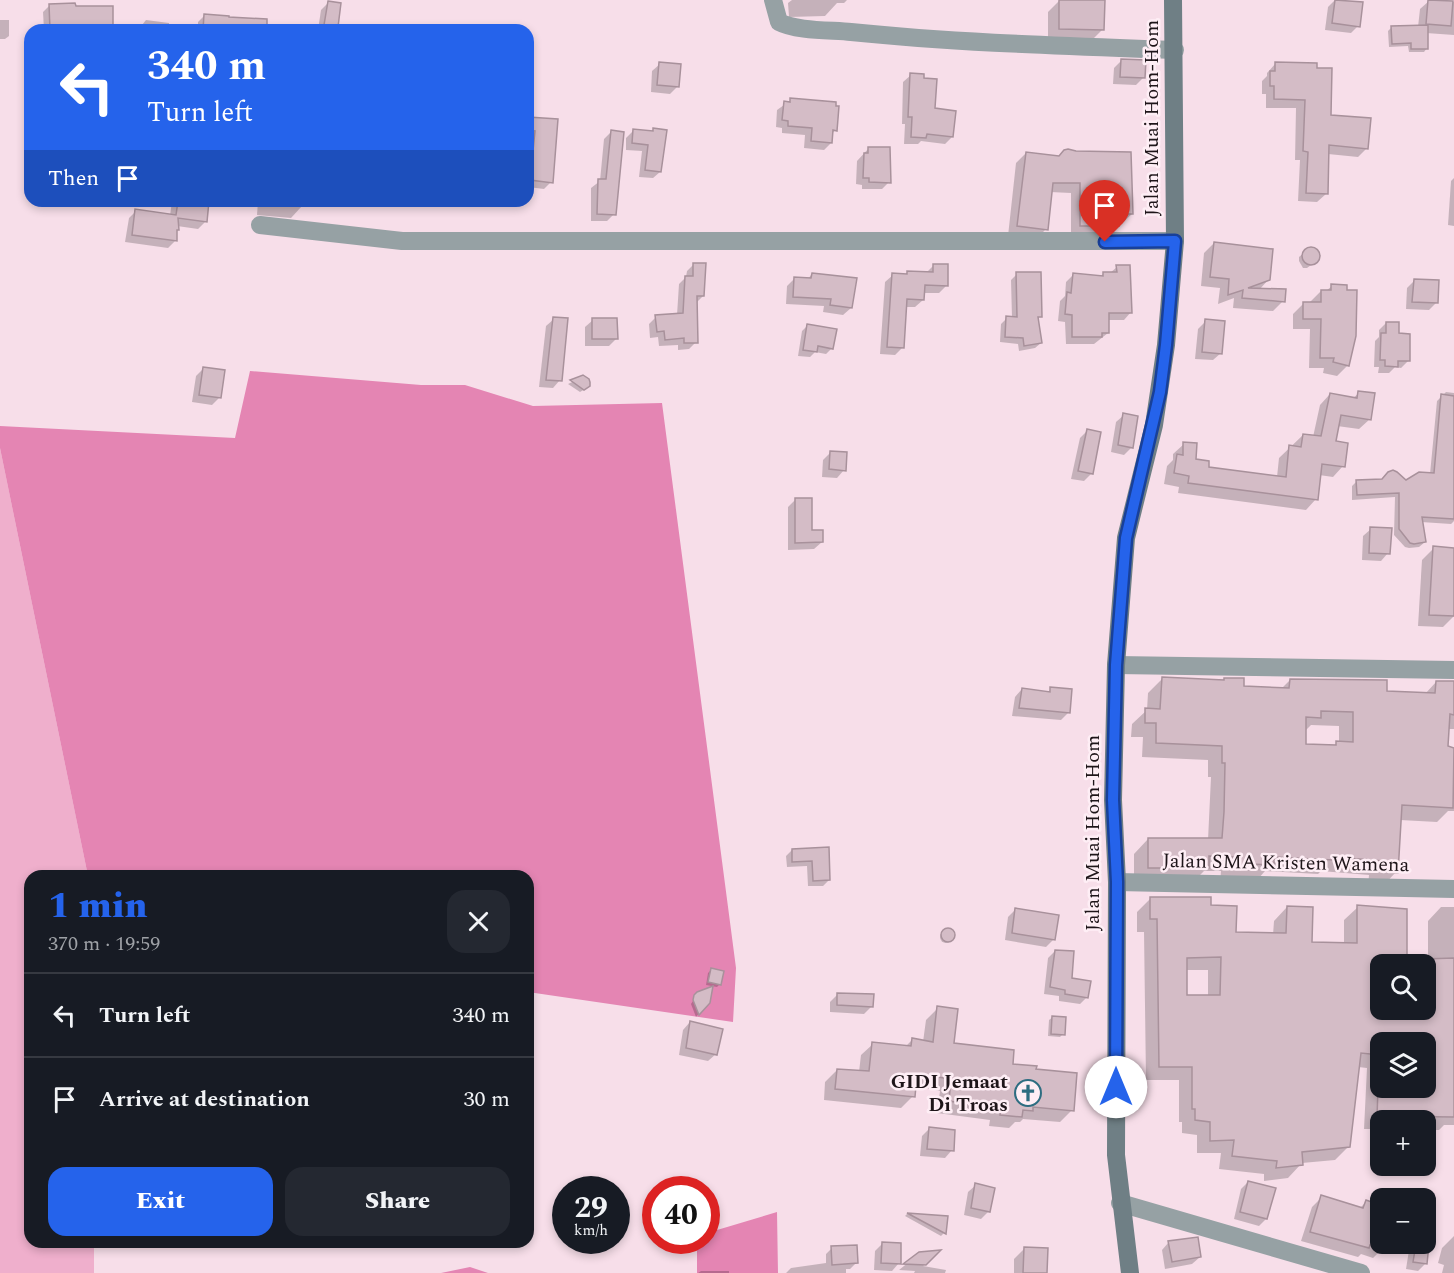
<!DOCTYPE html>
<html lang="en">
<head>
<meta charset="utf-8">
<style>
  :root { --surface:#171b24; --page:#242831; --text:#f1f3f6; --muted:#9ea1a6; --line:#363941; --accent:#2563eb }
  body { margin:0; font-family:Spectral,serif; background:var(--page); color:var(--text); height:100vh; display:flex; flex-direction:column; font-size:22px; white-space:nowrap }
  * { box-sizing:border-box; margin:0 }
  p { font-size:20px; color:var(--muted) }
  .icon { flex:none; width:33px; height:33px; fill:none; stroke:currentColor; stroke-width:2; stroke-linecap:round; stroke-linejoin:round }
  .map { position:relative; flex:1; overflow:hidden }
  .sheet { position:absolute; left:24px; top:870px; width:510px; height:378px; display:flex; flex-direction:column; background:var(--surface); border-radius:18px; box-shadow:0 3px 9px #0003 }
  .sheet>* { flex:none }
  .guide { position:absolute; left:24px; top:24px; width:510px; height:183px; border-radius:18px; box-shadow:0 3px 9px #0003; background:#2563eb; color:#fff; overflow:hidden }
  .tools { position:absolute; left:1370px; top:954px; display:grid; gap:12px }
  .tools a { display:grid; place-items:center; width:66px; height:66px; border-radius:12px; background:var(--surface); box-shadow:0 3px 9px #0003; font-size:30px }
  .speed { position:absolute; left:552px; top:1176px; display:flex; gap:12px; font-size:30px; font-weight:700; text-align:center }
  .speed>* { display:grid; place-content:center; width:78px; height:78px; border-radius:50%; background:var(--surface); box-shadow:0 3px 9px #0003; line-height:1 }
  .speed small { font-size:15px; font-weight:400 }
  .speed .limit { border:9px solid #d22; background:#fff; color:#111 }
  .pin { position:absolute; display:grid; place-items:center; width:51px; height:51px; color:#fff; margin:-62px -26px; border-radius:50% 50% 50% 0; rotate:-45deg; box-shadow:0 0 6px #0007 }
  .pin .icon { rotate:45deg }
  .me { position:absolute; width:66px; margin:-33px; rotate:0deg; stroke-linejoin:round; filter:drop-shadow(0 0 4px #0008) }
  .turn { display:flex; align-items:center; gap:21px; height:126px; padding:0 24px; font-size:27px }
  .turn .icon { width:78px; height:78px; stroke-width:2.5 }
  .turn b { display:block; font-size:42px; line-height:51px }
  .then { display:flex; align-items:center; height:57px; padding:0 24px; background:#0003; gap:12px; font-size:22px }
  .round { display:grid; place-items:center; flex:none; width:63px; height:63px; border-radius:18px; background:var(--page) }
  .head { display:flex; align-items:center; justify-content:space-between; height:102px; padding:0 24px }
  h1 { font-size:36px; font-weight:800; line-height:45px; color:var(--accent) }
  .action { display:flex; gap:12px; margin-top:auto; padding:12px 24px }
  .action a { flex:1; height:69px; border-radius:18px; background:var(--accent); color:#fff; font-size:24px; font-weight:800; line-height:69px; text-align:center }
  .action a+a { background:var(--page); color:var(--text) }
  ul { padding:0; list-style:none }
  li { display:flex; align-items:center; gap:18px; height:84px; padding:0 24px; border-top:2px solid var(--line) }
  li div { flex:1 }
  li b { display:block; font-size:22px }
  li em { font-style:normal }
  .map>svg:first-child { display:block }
  .green { fill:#efafcc }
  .forest { fill:#e485b3 }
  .shadow { fill:#0003; fill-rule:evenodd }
  .building { fill:#d4bcc6; stroke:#a8919b; stroke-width:1.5; fill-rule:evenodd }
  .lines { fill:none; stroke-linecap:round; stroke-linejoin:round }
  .street { stroke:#96a1a4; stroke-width:18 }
  .secondary { stroke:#6f7f85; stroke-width:18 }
  .route-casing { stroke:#184099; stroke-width:15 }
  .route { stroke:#2563eb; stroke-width:10 }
  .labels { text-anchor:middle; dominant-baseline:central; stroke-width:5; stroke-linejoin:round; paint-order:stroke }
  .street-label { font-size:20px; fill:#1e1519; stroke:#feeef5 }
  .poi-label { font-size:20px; font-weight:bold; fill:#1e1519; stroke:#feeef5; text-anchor:end }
</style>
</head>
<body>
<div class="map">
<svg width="1454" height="1273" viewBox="0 0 1454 1273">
  <rect width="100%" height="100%" fill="#f7dee9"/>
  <!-- green -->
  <path class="green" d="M0 448 88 876H30V1242H94V1273H0Z"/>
  <!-- forest -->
  <g class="forest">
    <path d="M250 371 421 385H465L533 406 662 403 736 968 733 1022 528 992V876H88L0 448V426L235 438Z"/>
    <path d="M777 1212 778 1273H697V1241L706 1240 707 1233Z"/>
    <path d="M470 1267 488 1273H441Z"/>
  </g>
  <!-- shadow -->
  <g class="shadow">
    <path d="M792 0H847L844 3H837L825 16 789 17 788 3Z"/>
    <path d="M1060 0 1103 29 1091 41 1048 40V12Z"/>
    <path d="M1335 0 1361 3 1358 26 1351 33 1325 30 1328 7Z"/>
    <path d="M1429 1 1454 2V35L1426 33 1427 48 1424 52H1409L1408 46 1389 47 1388 31 1392 27H1418L1420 9Z"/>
    <path d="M328 3 336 26 332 30H318L321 10Z"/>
    <path d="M50 5 74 8 111 30H117H44L43 12Z"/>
    <path d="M205 15 247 30H198V22Z"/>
    <path d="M0 20H9V36L5 39H0Z"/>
    <path d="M146 20 169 23V30H138Z"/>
    <path d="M492 24V30H471L476 25Z"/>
    <path d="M370 26V30H352L355 27Z"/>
    <path d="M1121 61 1144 77 1136 85 1113 84 1114 68Z"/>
    <path d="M660 64 677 87 670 94 651 92 652 71Z"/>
    <path d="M1275 64 1367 148 1358 157 1328 154 1326 194 1317 202 1298 201 1300 160H1295L1296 108H1266V94H1262V81L1267 76V73Z"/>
    <path d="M911 75 922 80 934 109 952 137 945 144 921 141 918 144H904L905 124H902L903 82Z"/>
    <path d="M791 100 836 130 831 134V143L824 150 804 148 805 135 782 133V128L776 127 777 110Z"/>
    <path d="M528 118 556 120 551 182 544 189 528 187Z"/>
    <path d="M654 129 660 172 653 178 639 177 642 151 626 150V138L633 131 651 132Z"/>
    <path d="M611 132 614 214 607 221H591V188L600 181 604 139Z"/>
    <path d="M869 148 889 182 882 189H862V185L856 184 857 161Z"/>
    <path d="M1026 153 1059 157 1132 214 1122 223H1118L1108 235H1071V193L1050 192 1046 229 1036 239 1008 236 1016 163Z"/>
    <path d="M1454 178V226L1448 225 1451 181Z"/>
    <path d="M172 201H208L205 222 198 229 177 226 175 241 168 248 125 242 129 218 136 211 170 216Z"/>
    <path d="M214 201H240L235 206 214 204Z"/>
    <path d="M258 201H303L302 206 291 218 257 215Z"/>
    <path d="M449 201H463V203L460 207 449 206Z"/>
    <path d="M1214 243 1269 279 1259 290 1283 301 1273 311 1233 308 1234 298 1218 304 1220 288 1201 286 1204 253Z"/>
    <path d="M1310 248 1314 249 1319 256 1318 260 1307 268H1303L1299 261V257Z"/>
    <path d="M694 264 703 296 696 303V342L689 349 678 350V345L659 346 658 337 650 338 649 324 656 317 677 315 679 284 686 277 687 271Z"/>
    <path d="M934 265 946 286 939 293H923V300L915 307H905L902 348 895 355 880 354 885 282 893 275 904 276 908 272 926 273Z"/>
    <path d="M1117 267 1131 312 1124 320H1108V333L1094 344H1066L1065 322 1058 321 1060 301 1065 296 1066 282 1073 275 1100 277 1103 274 1110 273Z"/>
    <path d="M812 274 851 308 843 315 823 312 824 306 786 304 787 286 794 279 807 280Z"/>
    <path d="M1017 274 1040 316 1037 319 1041 343 1035 348 1019 351 1018 344 1000 342 1001 324 1007 318H1012L1011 280Z"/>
    <path d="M1414 281 1437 302 1429 310 1406 309 1407 288Z"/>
    <path d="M1332 286 1348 365 1337 376 1323 373 1324 368H1309L1310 329H1293V314L1304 303 1310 302 1321 291H1326Z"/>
    <path d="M554 319 560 380 553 388 539 387 546 326Z"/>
    <path d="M593 320 616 339 609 346H585V327Z"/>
    <path d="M1206 321 1221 353 1213 360 1195 359 1198 329Z"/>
    <path d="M1386 323 1397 335 1408 361 1401 368 1395 367 1389 373H1378L1379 367H1374L1375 341 1379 337V330Z"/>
    <path d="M808 325 832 348 826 354 815 352 810 357 798 356 802 331Z"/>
    <path d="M204 368 219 398 212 405 192 402 196 376Z"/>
    <path d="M583 377 585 389 580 392 568 384Z"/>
    <path d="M1446 392 1454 393V521L1451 524 1421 522 1425 542 1419 547 1409 548 1405 547 1394 535 1395 497 1352 500V486L1357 481 1406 482 1430 474 1437 401Z"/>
    <path d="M1359 393 1370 419 1359 429 1337 426 1334 442 1343 466 1333 477 1319 475 1316 499 1306 510 1178 493 1179 487 1164 484 1167 466 1173 460V454L1184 444 1194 460 1207 468 1277 477 1279 458 1303 435 1313 437 1320 405 1330 394 1352 399Z"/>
    <path d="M1124 415 1132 447 1124 455 1111 452 1116 422Z"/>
    <path d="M1087 431 1099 433 1091 474 1084 481 1071 479 1080 438Z"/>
    <path d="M831 452 844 470 837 478 822 477 823 460Z"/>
    <path d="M795 500 811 532 822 542 814 549 788 550V507Z"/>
    <path d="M1371 529 1388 553 1381 561 1362 560 1363 536Z"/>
    <path d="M1434 548 1454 549V616L1443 627 1418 626 1422 560Z"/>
    <path d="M1163 678 1242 688 1281 689 1290 680 1386 692 1425 694 1436 682 1454 683V729H1447L1446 749H1454V811H1448L1437 822 1400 820 1396 872 1382 887 1368 886 1369 875 1321 871 1318 874 1265 871 1258 879 1220 883 1221 871H1204L1193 882H1134V854L1148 839 1208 840 1211 777H1208V760L1142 757 1143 737H1131L1132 724 1147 710 1148 693ZM1311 725 1339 726V743L1333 746 1304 745V732Z"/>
    <path d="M1022 689 1047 693 1051 689 1069 712 1061 720 1012 716 1015 697Z"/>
    <path d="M827 848 829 880 823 886H808L807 866 787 867 786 856 792 850Z"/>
    <path d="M1150 899 1210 907 1234 934 1273 935 1274 921 1287 907 1311 944 1344 945V920L1358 907 1405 959 1409 960H1428V921L1441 907H1454V1125H1444L1439 1130H1425V1120H1380V1129H1364L1367 1068 1358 1067 1349 1146 1335 1160 1302 1163 1288 1178 1264 1181V1174L1219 1169 1221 1153H1197V1135L1182 1133V1122H1179V1080H1146L1144 932H1137V912ZM1380 964H1425V1010H1380ZM1185 970H1208V996H1186ZM1380 1042H1425V1088H1380Z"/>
    <path d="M1016 909 1054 939 1046 947 1005 940 1008 917Z"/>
    <circle cx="946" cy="937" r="6"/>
    <path d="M1055 951 1070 979 1087 997 1080 1004 1059 1001V996L1044 994 1048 958Z"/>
    <path d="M711 970 720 984 717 987 706 985 708 973Z"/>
    <path d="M698 993 708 1002 696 1017 691 1004Z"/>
    <path d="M838 994 872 1006 864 1014 830 1012V1002Z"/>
    <path d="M938 1008 952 1045 1011 1066 1072 1110 1060 1122 1023 1119 1020 1122H1015L1009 1128 989 1126 990 1120 937 1113 940 1091 914 1086 913 1096 901 1108 824 1100 825 1082 837 1070 859 1072 861 1055 873 1044 905 1047 912 1040 923 1042 926 1020Z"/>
    <path d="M1053 1017 1063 1034 1060 1037 1048 1036 1049 1020Z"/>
    <path d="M690 1022 716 1054 708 1061 679 1055 683 1030Z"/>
    <path d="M929 1129 952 1150 945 1158 920 1156 922 1136Z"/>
    <path d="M1248 1182 1266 1219 1259 1226 1234 1219 1241 1189Z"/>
    <path d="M976 1185 989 1211 981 1219 964 1215 968 1192Z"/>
    <path d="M1322 1197 1360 1208 1366 1202 1380 1206V1244H1384L1383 1248 1373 1258 1361 1254 1358 1257 1301 1241 1312 1207Z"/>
    <path d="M907 1214 946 1218 944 1233 941 1236 905 1216Z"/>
    <path d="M1425 1230 1430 1231 1425 1264 1418 1271 1406 1269 1410 1244H1425Z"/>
    <path d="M1454 1236V1273H1442L1444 1265 1438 1263 1442 1248Z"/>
    <path d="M1169 1242 1200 1257 1192 1264 1165 1269 1162 1250Z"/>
    <path d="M883 1243 899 1263 892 1271 874 1270 875 1251Z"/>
    <path d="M832 1248 856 1263 850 1269H846V1273H786L791 1268 826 1263V1254Z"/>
    <path d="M1025 1248 1046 1273H1014V1259Z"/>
    <path d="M937 1252 923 1266 946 1270 945 1273H914L915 1271 899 1270 920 1253Z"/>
    <path d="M701 1271H729V1273H698Z"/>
  </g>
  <!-- building -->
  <g class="building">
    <path d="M1059 0H1105L1104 30 1059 29Z"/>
    <path d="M1335 0 1363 2 1360 27 1332 23Z"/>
    <path d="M1428 0 1453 1 1451 26 1426 24Z"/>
    <path d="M328 1 341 3 338 27 324 25Z"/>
    <path d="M75 3 76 6H113V30H50L49 4Z"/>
    <path d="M204 14 229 16V17L267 19V30H203Z"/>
    <path d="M1428 25V49H1411V43L1392 44 1391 26Z"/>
    <path d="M1121 59 1146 60 1145 78 1120 77Z"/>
    <path d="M659 62 681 64 679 87 657 85Z"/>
    <path d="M1275 62 1317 63V68H1332L1331 115 1371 118 1368 149 1329 145 1328 194 1306 193 1308 152 1303 151 1305 100 1274 99V86H1270V71H1275Z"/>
    <path d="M910 73 924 74V78L937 79 935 108 956 111 953 137 927 134 926 138 911 137 912 117H908Z"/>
    <path d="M790 98 836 102V106H839L837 131 833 130 832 143 811 141 812 128 788 126V121L782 120 784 101 790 102Z"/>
    <path d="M528 117 558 119 553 183 530 180 535 131 528 130Z"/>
    <path d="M653 128 667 130 661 172 645 170 648 145 632 143 633 129 653 131Z"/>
    <path d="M611 130 624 132 616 215 597 214 598 179H606Z"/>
    <path d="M868 147H890L891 183 869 182V178H863L864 153H868Z"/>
    <path d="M1068 149 1076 151 1131 152 1133 214H1119V226H1080V183H1053L1048 230 1017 226 1026 152 1059 156 1064 150Z"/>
    <path d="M178 201H209L207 222 178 218 179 230H177V241L132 235 135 209 176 215Z"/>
    <path d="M1214 242 1273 249 1270 280 1248 288 1286 289 1285 302 1242 298 1243 290 1228 295 1229 279 1210 277Z"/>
    <circle cx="1311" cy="256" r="9"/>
    <path d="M693 263H706L704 296H697L698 343H684V338L665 340 664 331 657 332 655 315 683 313 685 276H693Z"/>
    <path d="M933 264H948V286L925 285 924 300 907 299 904 348 887 347 892 273 907 274V271L933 272Z"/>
    <path d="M1116 265H1130L1132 313H1109V333H1102V337H1072V315L1065 314 1067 292 1071 293 1073 273 1103 276V272H1117Z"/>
    <path d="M1016 272H1041L1042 317H1038L1042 343 1024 346 1023 338 1005 337 1006 316 1017 317Z"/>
    <path d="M812 273 857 278 852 308 830 305 831 299 793 297 794 277 811 278Z"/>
    <path d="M1414 279 1439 280 1438 303 1412 302Z"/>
    <path d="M1331 284 1347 285V290H1357L1356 336 1349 366 1333 362 1334 358H1320L1321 319H1303V302H1321V290H1331Z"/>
    <path d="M553 317 568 318 562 381 546 380Z"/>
    <path d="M592 318H617L618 339H592Z"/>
    <path d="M1205 319 1225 321 1222 354 1202 352Z"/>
    <path d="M1386 322H1399V333L1410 334V361H1398V367L1385 366V360H1380L1381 333H1386Z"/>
    <path d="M807 324 837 329 833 349 818 346 817 352 803 350Z"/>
    <path d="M203 367 225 370 221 398 199 395Z"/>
    <path d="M583 375 589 379 590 382V386L584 390 570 380Z"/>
    <path d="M1358 391 1375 393 1371 420 1341 415 1336 441 1348 443 1345 467 1322 464 1318 500 1188 483 1189 476 1174 473 1177 454 1183 455V442L1197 443 1196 459 1209 461V467L1286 477 1289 445 1301 447 1303 434 1321 436 1330 393 1357 398Z"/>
    <path d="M1441 394 1454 396V519L1422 517 1426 542 1414 544 1410 543 1399 529V493L1357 495 1356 480 1382 479 1388 472 1393 470 1397 472 1406 480 1419 472 1434 473Z"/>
    <path d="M1123 413 1138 416 1133 448 1118 445Z"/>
    <path d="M1087 429 1101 432 1093 474 1078 471Z"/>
    <path d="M830 451 847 452 846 471 829 469Z"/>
    <path d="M795 498H812V530H823V542L795 543Z"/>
    <path d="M1370 527 1392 528 1390 554 1369 553Z"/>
    <path d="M1433 546 1454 548V616L1429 615Z"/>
    <path d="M1162 677 1224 680V678H1244V686L1289 688 1290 679 1387 680V691L1435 693 1436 681H1454V715L1450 714 1448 746 1454 748 1453 808 1402 805 1398 873 1382 872 1383 861 1334 857V860L1274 857V865L1251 864V870L1234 869 1235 857 1209 856V868H1148V838H1222L1224 812 1225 763H1222V746L1156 743V723H1145V708L1160 709ZM1321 711 1353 712V742L1336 741V745L1306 744V717L1321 718Z"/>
    <path d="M1050 687 1072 689 1070 713 1019 708 1022 688 1050 692Z"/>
    <path d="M829 847 830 880 813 881 812 861 792 862V849Z"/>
    <path d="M1150 897H1211V905L1237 906 1236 932 1286 933 1287 906 1313 907 1312 942 1357 943V905L1407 909V964H1380V1010H1425V959L1454 958V1117L1377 1116 1378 1089 1425 1090V1042H1380V1055L1361 1053 1350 1147 1302 1152 1303 1165 1276 1168 1277 1161 1232 1156 1234 1140 1210 1141V1122L1195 1120V1109H1192V1067H1159L1157 919H1150ZM1221 957 1220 995H1187V958Z"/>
    <path d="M1015 908 1059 915 1055 940 1012 933Z"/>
    <circle cx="948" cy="935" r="7"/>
    <path d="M1055 950 1074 951 1072 978 1091 981 1088 998 1065 994V990L1050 987Z"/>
    <path d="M711 968 724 971 721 985 708 982Z"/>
    <path d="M713 986 710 1003 699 1015 693 1000 694 995 697 992Z"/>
    <path d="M837 993 874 994 873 1007 837 1005Z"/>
    <path d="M937 1006 958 1009 954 1043 1014 1050 1013 1064 1037 1066 1036 1069 1077 1073 1074 1111 1033 1107V1111L1023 1110 1022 1117 1000 1115 1001 1109 949 1101 951 1079 917 1074 915 1097 835 1089 837 1069 869 1071 872 1042 911 1046 912 1038 933 1042Z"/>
    <path d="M1052 1016 1066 1017 1065 1035 1051 1034Z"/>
    <path d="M690 1021 723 1029 717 1055 686 1048Z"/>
    <path d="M929 1127 955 1130 954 1151 927 1149Z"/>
    <path d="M1248 1181 1276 1188 1267 1219 1240 1212Z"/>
    <path d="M975 1183 995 1188 990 1212 971 1208Z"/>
    <path d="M1321 1195 1363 1208 1366 1200 1380 1205V1248L1370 1245 1369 1248 1310 1232Z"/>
    <path d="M907 1213 948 1216 946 1234Z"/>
    <path d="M1198 1237 1201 1257 1172 1262 1168 1241Z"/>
    <path d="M882 1242 901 1243V1264L881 1263Z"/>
    <path d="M1416 1244H1429L1427 1264 1413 1262Z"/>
    <path d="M857 1245 858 1263 832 1265 831 1246Z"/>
    <path d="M1024 1247 1048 1248 1047 1273H1023Z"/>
    <path d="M941 1250 926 1265 903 1264 919 1252Z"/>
  </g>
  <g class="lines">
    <!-- street -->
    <g class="street">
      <path d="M773 0 779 22C796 31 831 30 851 32 958 43 1067 46 1175 50"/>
      <path d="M260 225 402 241H1175"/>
      <path d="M1116 665 1454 670"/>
      <path d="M1117 882 1454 889"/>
      <path d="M1120 1203 1361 1273"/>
    </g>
    <!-- secondary -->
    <path class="secondary" d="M1130 1273 1116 1155 1117 882 1113 800 1116 665 1126 538 1154 425 1166 345 1175 241 1173 0"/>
  </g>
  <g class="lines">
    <defs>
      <path id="route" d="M1105 242 1175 241 1166 345 1160 392 1126 538 1116 665 1113 800 1117 882 1116 1087"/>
    </defs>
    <!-- route casing -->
    <use href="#route" class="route-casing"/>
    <!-- route -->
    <use href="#route" class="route"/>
  </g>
  <!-- icons -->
  <defs>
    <symbol id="church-ring" viewBox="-11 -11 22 22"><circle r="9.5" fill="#feeef5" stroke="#2d6d81" stroke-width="1.5"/><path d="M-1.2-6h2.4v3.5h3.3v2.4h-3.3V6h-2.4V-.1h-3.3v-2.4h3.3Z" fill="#2d6d81"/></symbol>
  </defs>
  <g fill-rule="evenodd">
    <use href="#church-ring" x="1013" y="1078" width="30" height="30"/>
  </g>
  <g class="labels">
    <!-- street labels -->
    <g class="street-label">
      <text transform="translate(1152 118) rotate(-90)">Jalan Muai Hom-Hom</text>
      <text transform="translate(1093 833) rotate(-90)">Jalan Muai Hom-Hom</text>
      <text transform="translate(1286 863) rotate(1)">Jalan SMA Kristen Wamena</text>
    </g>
    <!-- poi labels -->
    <g class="poi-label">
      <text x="1008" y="1082">GIDI Jemaat<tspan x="1008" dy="23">Di Troas</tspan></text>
    </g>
  </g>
</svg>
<div class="tools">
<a><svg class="icon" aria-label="search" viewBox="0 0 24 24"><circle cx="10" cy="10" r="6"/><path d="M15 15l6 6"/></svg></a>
<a><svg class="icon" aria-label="layers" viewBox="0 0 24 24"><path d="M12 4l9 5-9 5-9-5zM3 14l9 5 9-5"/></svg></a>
<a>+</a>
<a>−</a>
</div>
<div class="speed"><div>29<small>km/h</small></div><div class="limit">40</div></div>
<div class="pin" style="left:1105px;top:242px;background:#d93025"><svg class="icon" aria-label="arrive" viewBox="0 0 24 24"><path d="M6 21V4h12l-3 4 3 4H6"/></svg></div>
<svg class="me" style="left:1116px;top:1087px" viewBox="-20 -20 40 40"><circle r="19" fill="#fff"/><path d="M0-13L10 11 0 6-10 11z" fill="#2563eb"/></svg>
<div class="guide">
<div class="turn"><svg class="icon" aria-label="left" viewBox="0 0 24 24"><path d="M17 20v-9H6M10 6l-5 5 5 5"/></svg><div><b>340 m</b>Turn left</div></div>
<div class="then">Then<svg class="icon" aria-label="arrive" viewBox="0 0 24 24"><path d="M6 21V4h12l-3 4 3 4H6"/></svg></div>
</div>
<section class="sheet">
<div class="head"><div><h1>1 min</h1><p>370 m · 19:59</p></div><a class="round"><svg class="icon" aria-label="close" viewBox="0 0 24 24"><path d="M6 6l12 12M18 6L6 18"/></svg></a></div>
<ul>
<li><svg class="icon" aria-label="left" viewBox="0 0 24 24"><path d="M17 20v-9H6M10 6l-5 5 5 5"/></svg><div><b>Turn left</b></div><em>340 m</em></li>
<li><svg class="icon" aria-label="arrive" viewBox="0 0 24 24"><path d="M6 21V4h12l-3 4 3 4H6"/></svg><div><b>Arrive at destination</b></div><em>30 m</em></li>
</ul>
<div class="action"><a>Exit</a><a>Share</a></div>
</section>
</div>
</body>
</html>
